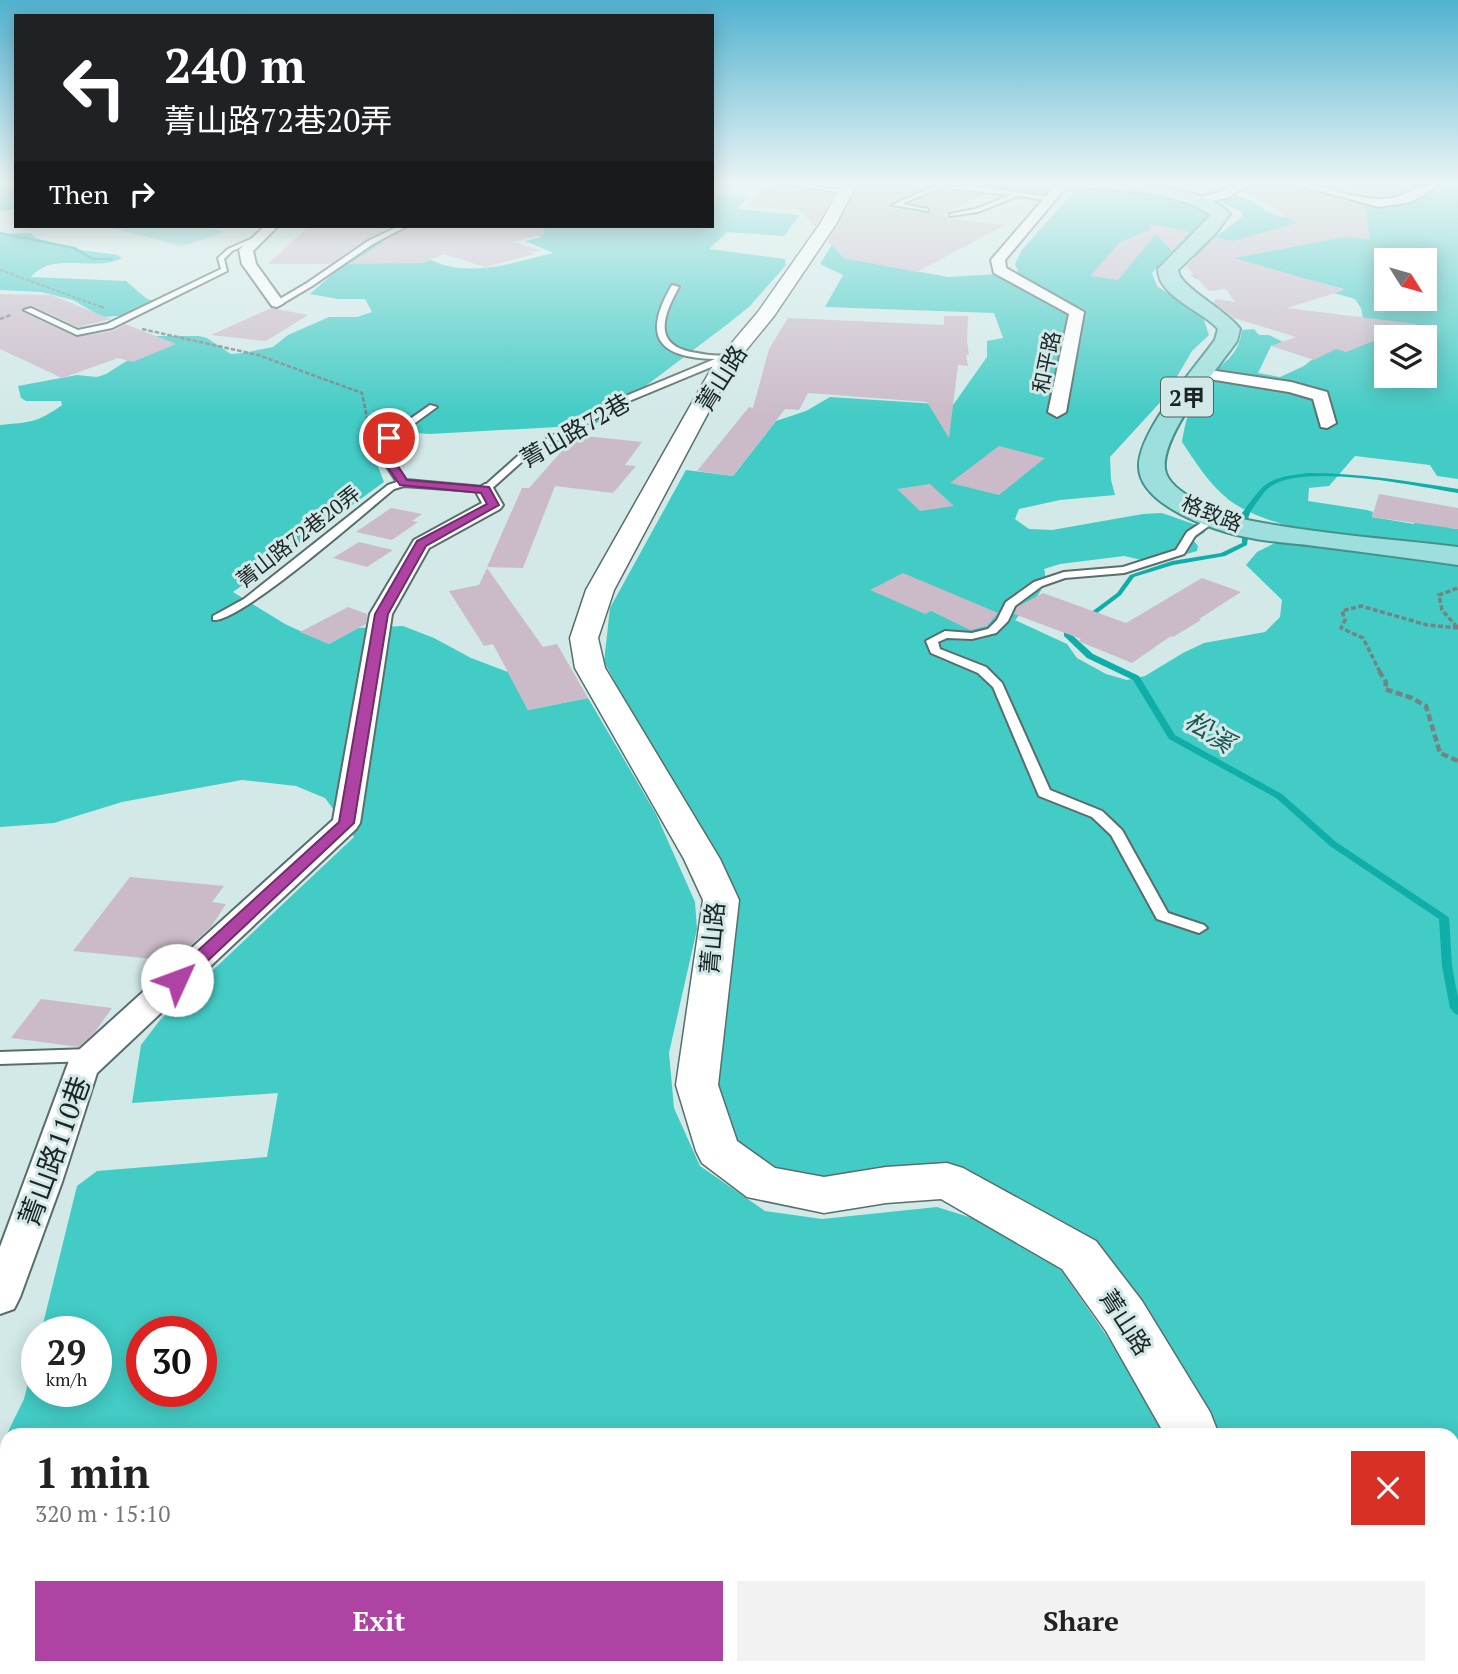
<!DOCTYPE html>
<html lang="en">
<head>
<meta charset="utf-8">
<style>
  :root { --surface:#fff; --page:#f2f2f2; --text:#222; --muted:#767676; --accent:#ae43a4 }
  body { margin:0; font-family:"PT Serif","Noto Sans TC",serif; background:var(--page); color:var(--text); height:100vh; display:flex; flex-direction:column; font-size:26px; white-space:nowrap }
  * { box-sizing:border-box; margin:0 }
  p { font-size:23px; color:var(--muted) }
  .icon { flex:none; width:38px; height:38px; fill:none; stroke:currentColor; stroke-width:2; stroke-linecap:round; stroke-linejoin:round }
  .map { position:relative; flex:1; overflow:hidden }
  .side { position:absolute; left:0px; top:1428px; width:1460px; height:247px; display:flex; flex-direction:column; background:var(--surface); border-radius:21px 21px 0 0; box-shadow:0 4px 18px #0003 }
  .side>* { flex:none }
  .top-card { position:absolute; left:14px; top:14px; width:700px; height:214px; border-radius:0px; box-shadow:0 4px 18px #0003; background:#202124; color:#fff; overflow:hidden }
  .needle { width:46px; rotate:127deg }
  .controls { position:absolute; left:1374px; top:248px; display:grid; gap:14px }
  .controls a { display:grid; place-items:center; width:63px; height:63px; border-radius:0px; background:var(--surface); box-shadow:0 4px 18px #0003; font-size:35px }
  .speed { position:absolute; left:21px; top:1316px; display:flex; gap:14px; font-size:35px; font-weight:700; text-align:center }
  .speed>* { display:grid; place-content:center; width:91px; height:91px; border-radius:50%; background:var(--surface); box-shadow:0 4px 18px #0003; line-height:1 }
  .speed small { font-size:18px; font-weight:400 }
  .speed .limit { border:10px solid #d22; background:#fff; color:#111 }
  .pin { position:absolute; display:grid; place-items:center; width:60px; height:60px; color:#fff; margin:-30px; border:4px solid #fff; border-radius:50%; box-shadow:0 2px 7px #0007 }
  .me { position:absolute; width:77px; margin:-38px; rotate:47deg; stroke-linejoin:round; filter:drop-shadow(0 0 5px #0008) }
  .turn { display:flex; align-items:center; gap:24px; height:147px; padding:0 35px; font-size:32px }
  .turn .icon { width:91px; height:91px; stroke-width:2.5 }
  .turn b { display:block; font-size:49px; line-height:60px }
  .then { display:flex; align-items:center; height:66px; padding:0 35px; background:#0003; gap:14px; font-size:26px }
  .round { display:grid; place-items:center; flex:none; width:74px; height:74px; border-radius:0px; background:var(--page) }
  .summary { display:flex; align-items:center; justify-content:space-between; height:119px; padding:0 35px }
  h1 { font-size:42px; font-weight:700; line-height:52px }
  .button { display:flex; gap:14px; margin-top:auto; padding:14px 35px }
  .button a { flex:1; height:80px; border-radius:0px; background:var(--accent); color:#fff; font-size:28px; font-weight:700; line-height:80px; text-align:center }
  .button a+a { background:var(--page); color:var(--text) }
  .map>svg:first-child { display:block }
  .green { fill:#7bdbd6 }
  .forest { fill:#43cbc5; fill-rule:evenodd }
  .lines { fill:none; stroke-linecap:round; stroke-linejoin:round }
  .stream { fill:#0faea9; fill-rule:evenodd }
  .building { fill:#cbbbc9 }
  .service-casing { stroke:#596e6c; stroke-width:4 }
  .minor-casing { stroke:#596e6c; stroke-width:4 }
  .tertiary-casing { stroke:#596e6c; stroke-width:3 }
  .primary-casing { stroke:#46908c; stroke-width:4 }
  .path-far3 { stroke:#748483; stroke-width:2; stroke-dasharray:3.5 2; stroke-linecap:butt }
  .path-far2 { stroke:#748483; stroke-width:2.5; stroke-dasharray:4.5 2; stroke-linecap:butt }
  .path-far1 { stroke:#748483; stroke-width:3.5; stroke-dasharray:5 2.5; stroke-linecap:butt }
  .path { stroke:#748483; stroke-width:4.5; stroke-dasharray:7 3.5; stroke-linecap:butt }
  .service { fill:#fff; fill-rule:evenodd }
  .minor { fill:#fff; fill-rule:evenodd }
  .tertiary { fill:#fff; fill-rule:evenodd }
  .primary { fill:#9ddfdc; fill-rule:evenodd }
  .route { fill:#ae43a4; stroke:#712c6b; stroke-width:2 }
  .labels { text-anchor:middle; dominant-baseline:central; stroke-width:6; stroke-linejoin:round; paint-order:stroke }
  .far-street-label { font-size:21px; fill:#1c2525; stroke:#d2e9e8 }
  .shield { fill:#d2e9e8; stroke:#536060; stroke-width:2 }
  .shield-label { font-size:23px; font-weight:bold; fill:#1c2525 }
  .street-label { font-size:24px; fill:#1c2525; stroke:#d2e9e8 }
  .water-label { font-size:26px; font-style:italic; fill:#1c5452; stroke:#d2e9e8 }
  .near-street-label { font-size:28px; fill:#1c2525; stroke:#d2e9e8 }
</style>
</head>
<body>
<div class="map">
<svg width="1458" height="1674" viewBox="0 0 1458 1674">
  <rect width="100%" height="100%" fill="#d2e9e8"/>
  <!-- green -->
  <g class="green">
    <path d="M954 181H999L1056 187 1043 197 950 183Z"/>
    <path d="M104 226H200L227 232 182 246Z"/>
  </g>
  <!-- forest -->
  <g class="forest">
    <path d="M0 181H16V209L0 211Z"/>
    <path d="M1447 181H1458V479L1437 476 1430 465 1355 456 1329 486 1309 488 1308 501 1367 510 1373 512 1372 517 1414 524 1417 513 1448 516 1449 528 1458 529V548C1393 541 1283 539 1229 500 1209 484 1196 463 1182 442 1185 422 1191 399 1205 382 1221 361 1238 360 1242 330L1254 329 1259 335H1269L1283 342 1271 346 1258 373 1280 377 1304 366 1363 318 1361 308 1355 299 1334 293 1344 289 1302 278 1274 286 1240 281 1197 279 1191 275 1218 273 1194 261 1196 252 1243 216 1242 212 1218 200C1243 186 1254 208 1277 215 1297 222 1341 210 1364 207L1358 205 1361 197 1384 199 1430 190ZM1386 261H1424V299H1386ZM1386 338H1424V376H1386Z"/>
    <path d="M1083 186C1119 190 1183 189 1210 215L1202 226 1184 239 1152 273 1157 286 1203 317 1209 335 1192 351 1165 397 1110 457 1111 480 1115 495 1060 500 1019 509 1015 519 1029 529 1052 530 1143 514 1162 513 1205 528V532L1193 540 1198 546 1197 551 1155 563 1124 556 1060 564 1044 569C1051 589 1027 606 1015 620L1067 644 1077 658 1106 674 1127 680 1145 676 1183 653 1204 643 1265 632 1280 617 1282 600 1246 565 1257 552 1279 541 1458 563V1674H1225L1224 1668H1452V1435H1210L1168 1353 977 1185H812L770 1172 731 1143 713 1086 735 902 604 662 610 608 686 470 733 476 776 421 806 411 830 397 953 405 987 357V341L1003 338 994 313 825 307 843 275 820 264 832 245 844 258 948 277 1014 273 1018 271 1015 264 1021 251 1076 189Z"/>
    <path d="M723 196 747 197 737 209 800 215 784 236 727 232 709 249 785 259 786 265 750 306 729 323 594 425 430 434 386 431 369 443 384 482 233 592 285 624 329 644 358 628 403 626 434 638 471 658 508 672 528 710 588 698 656 814 695 902 697 929 669 1053 674 1108 700 1166 765 1211 822 1219 937 1207 1010 1230 1062 1271 1128 1367 1164 1435H7V1668H1167V1674H0V1448L24 1399 37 1348V1391H96V1332H41L77 1186 97 1171 267 1157 278 1093 132 1103 141 1045 160 1020 354 837 325 798 296 786 242 780 122 802 54 823 0 827V425C30 422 37 423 62 405L61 401H26L21 398 18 386 77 375 97 377 106 374 136 355 157 336H199L207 338 231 354 243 353 273 347 288 335 329 317H357L372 312 365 299H338L310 294C323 283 361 248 373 243 393 236 427 262 448 266 484 274 519 261 553 253L525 241 543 237 530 232 553 226H712V197ZM142 1332H201V1391H142Z"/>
    <path d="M31 233 36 238 80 250 117 255 122 258C94 273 53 250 31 277L126 281 147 299 159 302 161 305 134 315 102 317 73 300 41 292 0 290V234Z"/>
  </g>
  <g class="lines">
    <!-- stream -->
    <g class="stream">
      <path d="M0 201 2 203 0 204Z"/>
      <path d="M0 232 75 247 93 258H112L114 259 112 260H92L73 249 0 234Z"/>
      <path d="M1309 473C1359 473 1408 481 1458 489V493C1416 486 1307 463 1271 486 1265 490 1261 497 1257 502 1252 509 1249 513 1248 520H1244L1242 513C1249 504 1256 493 1264 486 1276 476 1294 475 1309 473Z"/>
      <path d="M1245 535 1248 537 1247 545 1225 556 1173 565 1134 577 1121 595 1088 620 1086 621 1082 619 1117 593 1130 575 1172 561 1221 553 1242 543V537Z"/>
      <path d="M1072 625H1075L1079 627 1071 634 1093 654 1139 676 1175 735 1282 794 1336 842 1447 916 1449 918 1452 966 1458 998V1015L1454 1013 1450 1008 1442 966 1439 919 1330 846 1276 798 1169 739 1133 680 1087 658 1064 636V632Z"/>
    </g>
  </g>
  <!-- building -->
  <g class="building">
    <path d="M861 181H906L932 185 889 204 892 208 928 214 930 207 911 203 945 188 983 195 942 215 950 219 1005 225 917 272 844 258 828 241Z"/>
    <path d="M1257 181H1280L1365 207 1370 239 1345 237 1235 258 1345 290 1287 308 1417 324 1346 352 1336 349 1314 360 1271 346 1296 337 1234 318 1214 303 1215 299 1235 302 1226 289 1209 291 1186 266 1215 237 1232 241 1297 223 1244 190Z"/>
    <path d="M1308 181H1421V184L1396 194 1379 196Z"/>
    <path d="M771 185 834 194 815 227 800 210 746 206Z"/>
    <path d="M1147 223 1160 226 1165 224 1162 226 1190 232 1172 251 1156 234 1118 280 1090 276 1120 242 1152 229Z"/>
    <path d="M309 226H393L367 239 330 264H268Z"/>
    <path d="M409 226H543L544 234 513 242 541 250 531 253 535 254 485 267 444 254 423 263 349 264Z"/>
    <path d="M0 294 51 295 111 319 78 327 32 306 22 309 23 312 76 337 113 331 125 324 176 344 133 362 118 358 62 378 0 349Z"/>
    <path d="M271 308 308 315 266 341 211 335Z"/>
    <path d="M944 316H968L967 341 969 355H966L968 366 958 365 949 438 927 402 808 393 799 410 785 409 733 476 697 471 749 407 753 408 769 349 788 318 944 325Z"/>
    <path d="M576 435 642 442 625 465 636 466 613 493 555 486 523 568 487 567 522 488H529Z"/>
    <path d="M999 446 1045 458 999 495 950 483Z"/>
    <path d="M930 484 954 506 920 511 897 489Z"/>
    <path d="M1379 494 1458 508V529L1372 517Z"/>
    <path d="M391 508 422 514 412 521 418 522 392 540 356 532Z"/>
    <path d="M359 542 393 550 367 567 333 558Z"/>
    <path d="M487 568 543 647 557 644 588 698 528 710 493 644 484 646 449 591 479 585Z"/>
    <path d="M903 573 998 613 987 626 970 630 931 611 925 614 870 590Z"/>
    <path d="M1202 578 1241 592 1199 619 1201 620 1173 637 1171 636 1132 663 1078 641 1081 639 1014 614 1017 607 1043 593 1126 623Z"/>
    <path d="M348 607 367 614 366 624 329 644 300 632Z"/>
    <path d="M130 877 224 886 212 902 226 904 211 927 173 961 73 951Z"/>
    <path d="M41 999 112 1008 95 1032 79 1047 11 1038Z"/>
  </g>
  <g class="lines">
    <defs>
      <g id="service">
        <path d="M762 181H777L848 191 845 193Z"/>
        <path d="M947 181H955L902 204 928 209V211L892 205Z"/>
        <path d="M966 185 1051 197 1054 199 1051 201 1018 196 978 212 950 216V214L975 209 1010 195 947 188Z"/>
        <path d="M399 226H407L373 244 312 286 280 305 273 303 307 283 368 241Z"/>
        <path d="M253 238 258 239 232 251 224 259 227 271 112 328 77 335 24 310 31 308 78 330 107 324 221 269 218 258 228 249Z"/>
        <path d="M672 285 679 287C662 317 652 347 697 353 707 355 721 357 730 354L734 356 733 358 622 404 526 458 488 492 404 486 394 489C367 511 239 624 213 620V616L244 599 388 485 397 482 378 453 386 436 430 405 437 407 393 439 388 453 406 480 483 487 520 454 616 400 715 359C657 358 642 336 672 285Z"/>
        <path d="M1213 515 1218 518 1217 520 1195 536 1184 554 1124 573 1065 578 1042 586 1015 606 1008 621 996 633 972 639 947 638 938 642 940 649 986 667 1002 683 1050 790 1102 811 1122 830 1168 913 1204 925 1207 928 1199 933 1157 919 1111 835 1092 817 1039 796 993 687 978 673 931 653 926 641 945 631 972 633 988 629 997 620 1006 602 1034 582 1064 572 1123 567 1176 550 1187 532Z"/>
        <path d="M90 1049 96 1051 98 1055 96 1059 90 1061 0 1064V1052Z"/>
      </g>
      <g id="minor">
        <path d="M1059 181H1071L1005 260 1006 268 1084 312 1066 412 1057 417 1048 412 1069 314 994 273 991 260Z"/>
        <path d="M1240 181H1255L1226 198 1196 204 1190 200 1219 192Z"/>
        <path d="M1283 181C1316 180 1346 198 1379 199 1404 200 1422 180 1446 181L1411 202 1379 207Z"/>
        <path d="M265 226H278L253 251 256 264 284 303 277 307 272 306 242 264 239 250Z"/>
        <path d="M1203 369 1291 382 1327 392 1336 423 1327 428 1321 427 1313 399 1289 392 1197 377 1195 374Z"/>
        <path d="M485 484 492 486 503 505 500 509 429 548 392 614 360 823 356 829 97 1073 62 1182 20 1297 14 1309 0 1314V1247L70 1058 333 820 370 614 414 540 482 503 475 490Z"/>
      </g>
      <g id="tertiary">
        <path d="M844 181H858L836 224 774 316 733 366 614 590 598 638 605 668 720 859 739 900 718 1085 737 1141 775 1168 824 1177 886 1167 947 1163 963 1168 1096 1241 1142 1301 1210 1412 1219 1435H1165L1106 1331 1062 1269 941 1199 886 1203 824 1213 747 1197 702 1163 696 1151 676 1085 703 900 684 859 575 668 570 638 586 590 714 364 758 312 820 224Z"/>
        <path d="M1170 1668H1230L1231 1674H1169Z"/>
      </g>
      <path id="primary" d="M1040 181C1082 179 1202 180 1230 214L1215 234 1178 270C1179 287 1227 310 1240 329L1237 341C1217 369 1161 435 1165 469 1168 495 1230 517 1252 521 1320 534 1390 539 1458 547V565C1410 558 1362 552 1315 546 1292 543 1268 542 1246 537 1215 531 1140 506 1139 467 1138 432 1194 369 1215 340L1218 329C1203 311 1158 297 1158 269L1211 215C1172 188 1095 189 1048 186Z"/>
    </defs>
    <!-- service casing -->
    <use href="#service" class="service-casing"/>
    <!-- minor casing -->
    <use href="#minor" class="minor-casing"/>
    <!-- tertiary casing -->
    <use href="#tertiary" class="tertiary-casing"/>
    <!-- primary casing -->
    <use href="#primary" class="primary-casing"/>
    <!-- path-far3 -->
    <path class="path-far3" d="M0 270 104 308"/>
    <!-- path-far2 -->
    <g class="path-far2">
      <path d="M100 306 104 308"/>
      <path d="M0 319 11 315"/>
      <path d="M142 329 258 355 362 393 367 418 362 434 368 442"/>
    </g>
    <!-- path-far1 -->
    <g class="path-far1">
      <path d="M1457 627 1442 610 1439 595 1458 588"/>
      <path d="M1380 672 1363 638 1341 628 1345 620 1342 611 1361 606 1427 625 1458 628"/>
    </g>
    <!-- path -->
    <path class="path" d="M1379 671 1386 682 1385 689 1412 698 1426 706 1440 753 1458 761"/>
    <!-- service -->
    <use href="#service" class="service"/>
    <!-- minor -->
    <use href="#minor" class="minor"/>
    <!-- tertiary -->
    <use href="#tertiary" class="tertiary"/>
    <!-- primary -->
    <use href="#primary" class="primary"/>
  </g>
  <!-- sky -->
  <linearGradient id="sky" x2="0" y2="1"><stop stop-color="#51b2cf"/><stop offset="0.44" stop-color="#ebf5f5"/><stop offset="1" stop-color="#ebf5f5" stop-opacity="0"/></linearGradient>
  <rect width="1458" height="415" fill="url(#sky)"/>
  <!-- route -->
  <path class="route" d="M385 436 394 438 389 453 407 480 489 487 499 505 426 546 388 614 354 823 183 984H170L168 980 170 976 339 822 375 614 417 541 487 504 481 493 400 485 378 453Z"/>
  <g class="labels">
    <!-- far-street labels -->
    <g class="far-street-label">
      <text transform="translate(1046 362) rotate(-78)">和平路</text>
      <text transform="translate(1212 513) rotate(22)">格致路</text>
      <text transform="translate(298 536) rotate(-38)">菁山路72巷20弄</text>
    </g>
    <!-- shield labels -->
    <rect class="shield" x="1161" y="377.5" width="52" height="39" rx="5"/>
    <g class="shield-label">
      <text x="1187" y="397">2甲</text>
    </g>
    <!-- street labels -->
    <g class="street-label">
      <text transform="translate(721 378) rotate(-58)">菁山路</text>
      <text transform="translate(575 430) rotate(-30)">菁山路72巷</text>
      <text transform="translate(712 938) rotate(-85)">菁山路</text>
      <text transform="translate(1126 1322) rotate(57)">菁山路</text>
    </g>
    <!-- water labels -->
    <g class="water-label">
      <text transform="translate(1210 731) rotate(33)">松溪</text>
    </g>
    <!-- near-street labels -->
    <g class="near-street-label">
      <text transform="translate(54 1151) rotate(-70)">菁山路110巷</text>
    </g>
  </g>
</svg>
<div class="controls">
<a><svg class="needle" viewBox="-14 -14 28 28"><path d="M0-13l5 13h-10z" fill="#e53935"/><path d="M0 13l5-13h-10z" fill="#767676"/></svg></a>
<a><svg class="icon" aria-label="layers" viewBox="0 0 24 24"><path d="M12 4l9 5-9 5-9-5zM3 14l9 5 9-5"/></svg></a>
</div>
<div class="speed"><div>29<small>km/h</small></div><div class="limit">30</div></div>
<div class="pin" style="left:389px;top:438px;background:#d93025"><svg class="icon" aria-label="arrive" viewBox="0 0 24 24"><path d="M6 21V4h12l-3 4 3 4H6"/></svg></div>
<svg class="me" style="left:177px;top:980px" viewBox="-20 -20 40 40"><circle r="19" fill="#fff"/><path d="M0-13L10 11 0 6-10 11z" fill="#ae43a4"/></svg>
<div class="top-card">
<div class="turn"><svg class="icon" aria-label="left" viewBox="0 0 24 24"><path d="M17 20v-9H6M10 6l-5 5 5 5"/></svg><div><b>240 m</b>菁山路72巷20弄</div></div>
<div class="then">Then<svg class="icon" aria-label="right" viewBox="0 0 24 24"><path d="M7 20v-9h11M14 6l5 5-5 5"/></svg></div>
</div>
<section class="side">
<div class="summary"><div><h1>1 min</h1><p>320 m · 15:10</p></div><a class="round" style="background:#d93025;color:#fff"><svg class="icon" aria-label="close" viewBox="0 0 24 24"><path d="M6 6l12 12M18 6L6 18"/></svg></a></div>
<div class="button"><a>Exit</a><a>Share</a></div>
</section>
</div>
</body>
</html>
